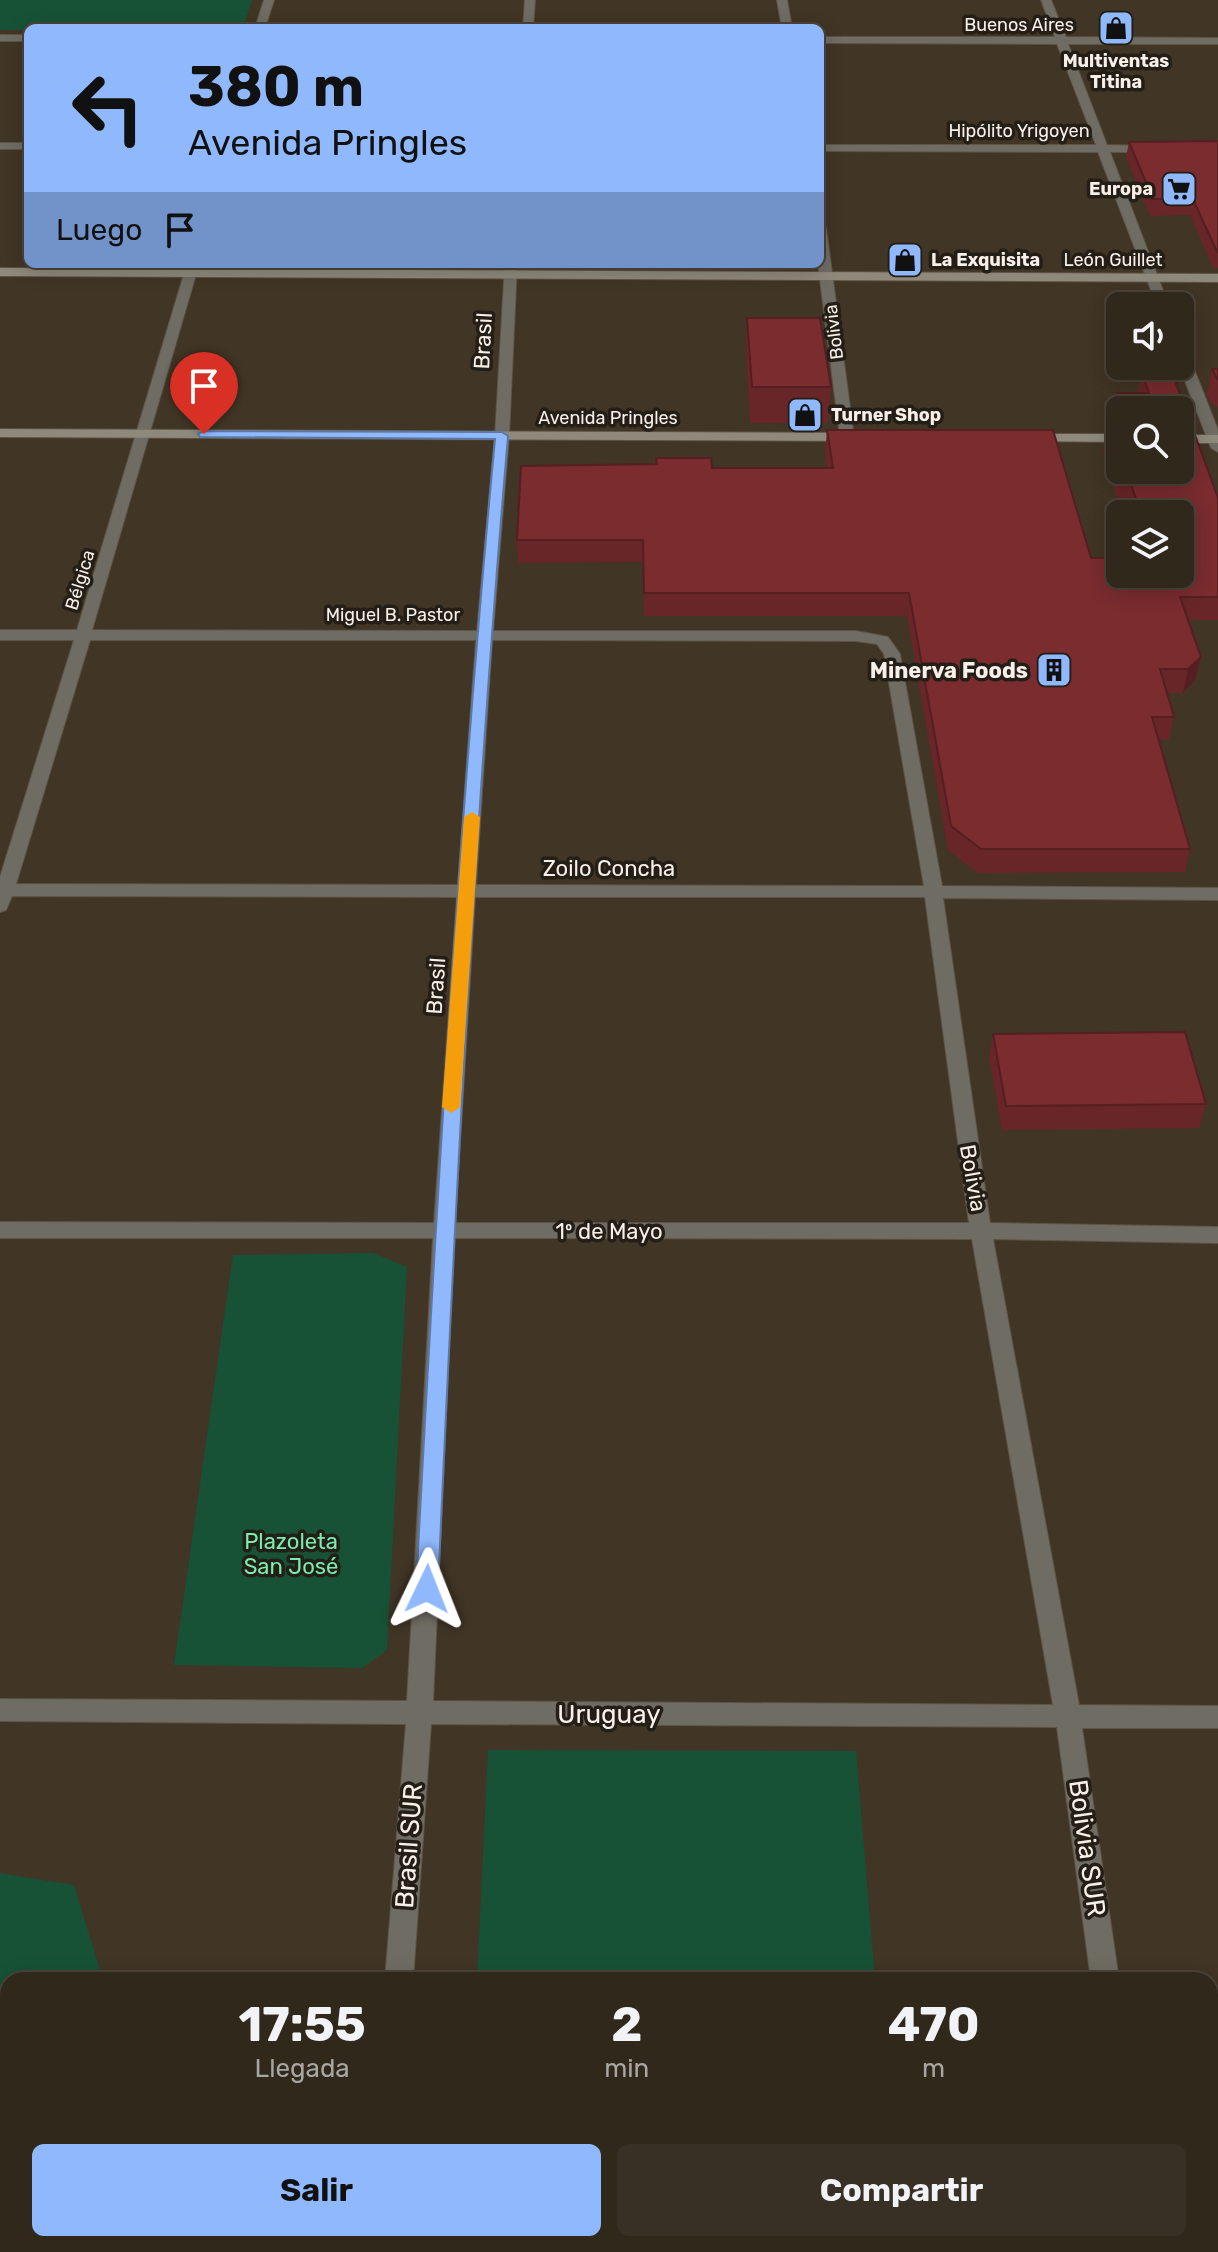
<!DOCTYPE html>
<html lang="es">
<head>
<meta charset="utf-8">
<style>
  :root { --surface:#31281c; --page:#393025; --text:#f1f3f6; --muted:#a8a6a3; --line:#4c443b; --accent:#8fb8fd }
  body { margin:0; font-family:Rubik,sans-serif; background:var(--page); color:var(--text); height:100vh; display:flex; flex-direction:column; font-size:30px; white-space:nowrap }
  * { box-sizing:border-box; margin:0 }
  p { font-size:26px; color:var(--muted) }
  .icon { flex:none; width:44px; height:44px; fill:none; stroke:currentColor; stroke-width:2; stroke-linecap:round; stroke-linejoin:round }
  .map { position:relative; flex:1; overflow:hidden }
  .details { position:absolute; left:0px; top:1972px; width:1218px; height:280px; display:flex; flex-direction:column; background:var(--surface); border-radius:24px 24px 0 0; box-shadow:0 4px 20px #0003,0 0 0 2px var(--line) }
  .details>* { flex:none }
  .top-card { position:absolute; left:24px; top:24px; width:800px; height:244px; border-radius:12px; box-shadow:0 4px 20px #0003,0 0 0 2px var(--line); background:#8fb8fd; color:#111; overflow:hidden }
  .fabs { position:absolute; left:1106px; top:292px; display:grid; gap:16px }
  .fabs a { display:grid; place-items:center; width:88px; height:88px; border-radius:12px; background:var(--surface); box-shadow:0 4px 20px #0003,0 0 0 2px var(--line); font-size:40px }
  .pin { position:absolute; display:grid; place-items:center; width:68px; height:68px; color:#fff; margin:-82px -34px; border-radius:50% 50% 50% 0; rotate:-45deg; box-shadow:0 0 8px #0007 }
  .pin .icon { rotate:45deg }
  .me { position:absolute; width:88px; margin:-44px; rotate:2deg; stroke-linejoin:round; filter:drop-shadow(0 0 6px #0008) }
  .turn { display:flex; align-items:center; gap:28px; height:168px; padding:0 32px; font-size:36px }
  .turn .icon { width:104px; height:104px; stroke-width:2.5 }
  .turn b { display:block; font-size:56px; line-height:68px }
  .then { display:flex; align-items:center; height:76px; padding:0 32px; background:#0003; gap:16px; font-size:30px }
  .eta { display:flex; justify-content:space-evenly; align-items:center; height:136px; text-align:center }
  .eta b { font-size:48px; font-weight:700; line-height:56px }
  .action { display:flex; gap:16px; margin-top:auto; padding:16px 32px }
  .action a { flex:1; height:92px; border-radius:12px; background:var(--accent); color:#111; font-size:32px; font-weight:700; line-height:92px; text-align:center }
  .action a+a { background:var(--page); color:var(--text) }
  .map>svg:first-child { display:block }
  .green { fill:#175236 }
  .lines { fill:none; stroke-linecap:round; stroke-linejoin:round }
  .street-casing { stroke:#5e5344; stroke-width:2 }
  .secondary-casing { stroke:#5e5344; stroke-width:2 }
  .street { fill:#6f6c63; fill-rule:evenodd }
  .secondary { fill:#8e897b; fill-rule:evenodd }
  .wall { fill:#692628; fill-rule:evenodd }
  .shaded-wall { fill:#551f21 }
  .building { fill:#7a2c2f; stroke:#551f21; stroke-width:2 }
  .route { fill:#8fb8fd; stroke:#5d78a4; stroke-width:2 }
  .slow { fill:#f59e0b }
  .labels { text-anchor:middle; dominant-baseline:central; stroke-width:7; stroke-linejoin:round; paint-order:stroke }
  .far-street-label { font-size:18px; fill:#f8f0e7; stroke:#231e16 }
  .far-poi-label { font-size:18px; font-weight:bold; fill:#f8f0e7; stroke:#231e16; text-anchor:start }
  .street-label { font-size:22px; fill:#f8f0e7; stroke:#231e16 }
  .poi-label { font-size:22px; font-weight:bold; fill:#f8f0e7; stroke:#231e16; text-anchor:end }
  .park-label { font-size:22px; fill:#78edb0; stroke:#231e16 }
  .near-street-label { font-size:26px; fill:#f8f0e7; stroke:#231e16 }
</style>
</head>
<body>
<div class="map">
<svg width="1218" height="2252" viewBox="0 0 1218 2252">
  <rect width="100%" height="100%" fill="#413525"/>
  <!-- green -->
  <g class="green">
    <path d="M0 0H252L244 25 236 28 28 30H0Z"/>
    <path d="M373 1253 407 1267 387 1650 362 1668 174 1665 233 1255Z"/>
    <path d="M488 1750 856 1751 875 1980H477Z"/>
    <path d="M0 1873 74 1885 103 1980H8V2129L0 2134Z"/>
    <rect x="465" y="2244" width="431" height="8"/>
  </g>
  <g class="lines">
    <defs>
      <g id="street">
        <path d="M264 0H274L265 28H255Z"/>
        <path d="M525 0H535L533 28H523Z"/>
        <path d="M777 0H787L792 28H782Z"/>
        <path d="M1041 0H1051L1066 37 1218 38V44H1068L1107 145 1154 146 1160 149 1154 152H1110L1169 306H1157L1098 152 820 151V145H1096L1057 44 820 43V37H1055Z"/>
        <rect x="0" y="35" width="28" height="6"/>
        <rect x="0" y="143" width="28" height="6"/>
        <path d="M820 224 826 228 854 437 847 441 840 437 818 264Z"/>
        <path d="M187 264H199L92 630 477 631 495 436 505 264H517L509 436 493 631H856L888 637 900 654 942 886 1218 888V900L943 898 990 1223 1218 1227V1243L993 1239 1079 1705 1218 1706V1728H1082L1119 1980H1091L1057 1727 431 1724 413 1980H385L406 1724 0 1721V1699L407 1701 433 1238H0V1222L434 1223 457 897 12 896 6 910 0 912V877L74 640H0V630H77ZM90 640H476L458 885 16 884ZM492 640 856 641 877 644 884 654 924 886 476 885ZM475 897H925L969 1223H455ZM454 1238 972 1239 1053 1705 433 1701Z"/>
        <path d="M1180 347 1187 351 1218 430V452L1211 448 1179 366Z"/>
        <rect x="365" y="2244" width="30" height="8"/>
        <path d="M1128 2244H1158L1159 2252H1129Z"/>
      </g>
      <g id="secondary">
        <path d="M0 268 1218 274V282L0 276Z"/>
        <path d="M0 429 852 433 859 437 852 441 0 437Z"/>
        <path d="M1028 434H1120V442L1023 441 1021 438Z"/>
        <rect x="1180" y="435" width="38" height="8"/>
      </g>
    </defs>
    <!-- street casing -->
    <use href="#street" class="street-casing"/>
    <!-- secondary casing -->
    <use href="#secondary" class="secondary-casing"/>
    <!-- street -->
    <use href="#street" class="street"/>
    <!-- secondary -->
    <use href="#secondary" class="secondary"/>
  </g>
  <!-- wall -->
  <g class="wall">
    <path d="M1218 141V268H1213L1190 215 1150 216 1126 157 1129 142Z"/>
    <path d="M747 318 831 387 828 423H750L746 353Z"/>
    <path d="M1212 369H1218V408L1210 402 1207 394Z"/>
    <path d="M1142 373H1172L1186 410 1184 422 1191 424 1218 498V620H1188L1201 657 1195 680 1183 693H1167L1174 717 1169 740H1159L1190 849 1185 872 978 873 948 850 907 616H644L643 562 518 563 517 540 521 466 656 464V458H711L712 468H827L825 453 827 430H1053L1091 558H1120V574H1180V514H1129L1126 504H1119L1103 452 1107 430H1118L1113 415 1117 393H1138ZM1120 410H1180V470H1120Z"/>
    <path d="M993 1034 1206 1104 1199 1128 1002 1130 989 1058Z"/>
  </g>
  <!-- shaded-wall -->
  <g class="shaded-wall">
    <path d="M1186 410 1182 432V411Z"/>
    <path d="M1201 657 1195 680 1183 693 1188 669Z"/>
  </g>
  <!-- building -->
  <g class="building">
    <path d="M1218 141V252H1217L1193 199H1153L1129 142Z"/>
    <path d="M747 318H820L831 387H752Z"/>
    <path d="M1212 369H1218V379L1216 377Z"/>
    <path d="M1142 373H1172L1186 410 1182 411 1181 421 1191 424 1218 498V597H1180L1201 657 1188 669H1160L1174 717H1152L1190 849H981L951 826 909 593H644L643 540H517L521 466 657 464 656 458H711L712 468H833L827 430H1053L1091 558H1120V574H1180V514H1141L1130 481H1123L1107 430H1120V470H1180V410H1124L1122 409 1117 393H1149Z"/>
    <path d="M1185 1032 1206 1104 1006 1106 993 1034Z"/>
  </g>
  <!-- route -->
  <path class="route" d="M204 431 502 432 508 436C475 819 455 1204 438 1589L435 1595 427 1598 419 1595 416 1589C436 1205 459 822 495 439L200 437 198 434Z"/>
  <!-- slow -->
  <path class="slow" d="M472 812 480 817 460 1107 451 1113 442 1107 464 817Z"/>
  <!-- icons -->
  <defs>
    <symbol id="shop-square" viewBox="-11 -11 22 22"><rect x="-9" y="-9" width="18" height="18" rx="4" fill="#8fb8fd" stroke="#231e16"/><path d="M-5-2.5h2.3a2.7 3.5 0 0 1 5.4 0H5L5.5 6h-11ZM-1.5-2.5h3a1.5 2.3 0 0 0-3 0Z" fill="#111"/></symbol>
    <symbol id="supermarket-square" viewBox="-11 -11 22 22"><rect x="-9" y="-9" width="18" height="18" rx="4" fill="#8fb8fd" stroke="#231e16"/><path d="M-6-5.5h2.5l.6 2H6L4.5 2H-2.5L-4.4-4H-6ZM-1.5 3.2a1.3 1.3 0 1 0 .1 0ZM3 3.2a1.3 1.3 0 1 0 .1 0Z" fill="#111"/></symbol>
    <symbol id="building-square" viewBox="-11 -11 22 22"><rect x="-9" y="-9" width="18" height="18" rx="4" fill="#8fb8fd" stroke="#231e16"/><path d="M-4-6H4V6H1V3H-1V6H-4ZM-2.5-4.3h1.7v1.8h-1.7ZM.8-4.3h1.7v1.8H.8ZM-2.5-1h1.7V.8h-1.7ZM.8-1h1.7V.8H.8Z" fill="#111"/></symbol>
  </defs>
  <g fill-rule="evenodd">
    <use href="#shop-square" x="1096" y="8" width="40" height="40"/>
    <use href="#supermarket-square" x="1159" y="169" width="40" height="40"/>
    <use href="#shop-square" x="885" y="240" width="40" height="40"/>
    <use href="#shop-square" x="785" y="395" width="40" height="40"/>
    <use href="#building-square" x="1034" y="650" width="40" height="40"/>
  </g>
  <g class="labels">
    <!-- far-street labels -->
    <g class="far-street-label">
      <text x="1019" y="25">Buenos Aires</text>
      <text x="1019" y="131">Hipólito Yrigoyen</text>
      <text x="1113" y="260">León Guillet</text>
      <text transform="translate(834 332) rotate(-97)">Bolivia</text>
      <text x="608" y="418">Avenida Pringles</text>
      <text transform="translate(80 580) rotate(-73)">Bélgica</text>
      <text x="393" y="615">Miguel B. Pastor</text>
    </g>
    <!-- far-poi labels -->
    <g class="far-poi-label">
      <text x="1116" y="61" text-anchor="middle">Multiventas<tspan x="1116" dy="21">Titina</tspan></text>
      <text x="1153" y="189" text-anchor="end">Europa</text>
      <text x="931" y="260">La Exquisita</text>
      <text x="831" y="415">Turner Shop</text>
    </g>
    <!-- street labels -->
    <g class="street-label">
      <text transform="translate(483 341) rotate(-87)">Brasil</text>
      <text x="609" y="868">Zoilo Concha</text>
      <text transform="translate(436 986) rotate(-86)">Brasil</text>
      <text transform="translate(973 1178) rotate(80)">Bolivia</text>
      <text x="609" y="1231">1º de Mayo</text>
    </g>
    <!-- poi labels -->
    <g class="poi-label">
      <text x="1028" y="670">Minerva Foods</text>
    </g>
    <!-- park labels -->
    <g class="park-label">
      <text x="291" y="1541">Plazoleta<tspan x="291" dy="25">San José</tspan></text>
    </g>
    <!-- near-street labels -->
    <g class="near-street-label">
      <text x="609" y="1714">Uruguay</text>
      <text transform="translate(409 1846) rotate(-86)">Brasil SUR</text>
      <text transform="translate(1087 1848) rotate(82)">Bolivia SUR</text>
    </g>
  </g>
</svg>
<div class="fabs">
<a><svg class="icon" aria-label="sound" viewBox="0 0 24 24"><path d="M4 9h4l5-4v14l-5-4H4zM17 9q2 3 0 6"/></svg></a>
<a><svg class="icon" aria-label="search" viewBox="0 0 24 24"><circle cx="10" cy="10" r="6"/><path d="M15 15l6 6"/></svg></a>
<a><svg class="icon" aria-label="layers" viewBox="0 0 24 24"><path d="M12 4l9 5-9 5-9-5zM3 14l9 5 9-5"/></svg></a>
</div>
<div class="pin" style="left:204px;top:434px;background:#d93025"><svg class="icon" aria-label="arrive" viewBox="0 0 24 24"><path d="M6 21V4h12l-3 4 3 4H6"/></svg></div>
<svg class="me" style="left:427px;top:1589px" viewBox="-20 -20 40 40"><path d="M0-17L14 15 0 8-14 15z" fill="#8fb8fd" stroke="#fff" stroke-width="4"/></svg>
<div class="top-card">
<div class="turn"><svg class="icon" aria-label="left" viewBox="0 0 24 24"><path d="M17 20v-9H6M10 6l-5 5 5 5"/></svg><div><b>380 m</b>Avenida Pringles</div></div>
<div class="then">Luego<svg class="icon" aria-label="arrive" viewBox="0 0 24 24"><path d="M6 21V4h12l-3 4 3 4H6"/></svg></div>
</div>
<section class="details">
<div class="eta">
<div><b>17:55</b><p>Llegada</p></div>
<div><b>2</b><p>min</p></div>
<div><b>470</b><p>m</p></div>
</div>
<div class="action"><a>Salir</a><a>Compartir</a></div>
</section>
</div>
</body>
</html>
